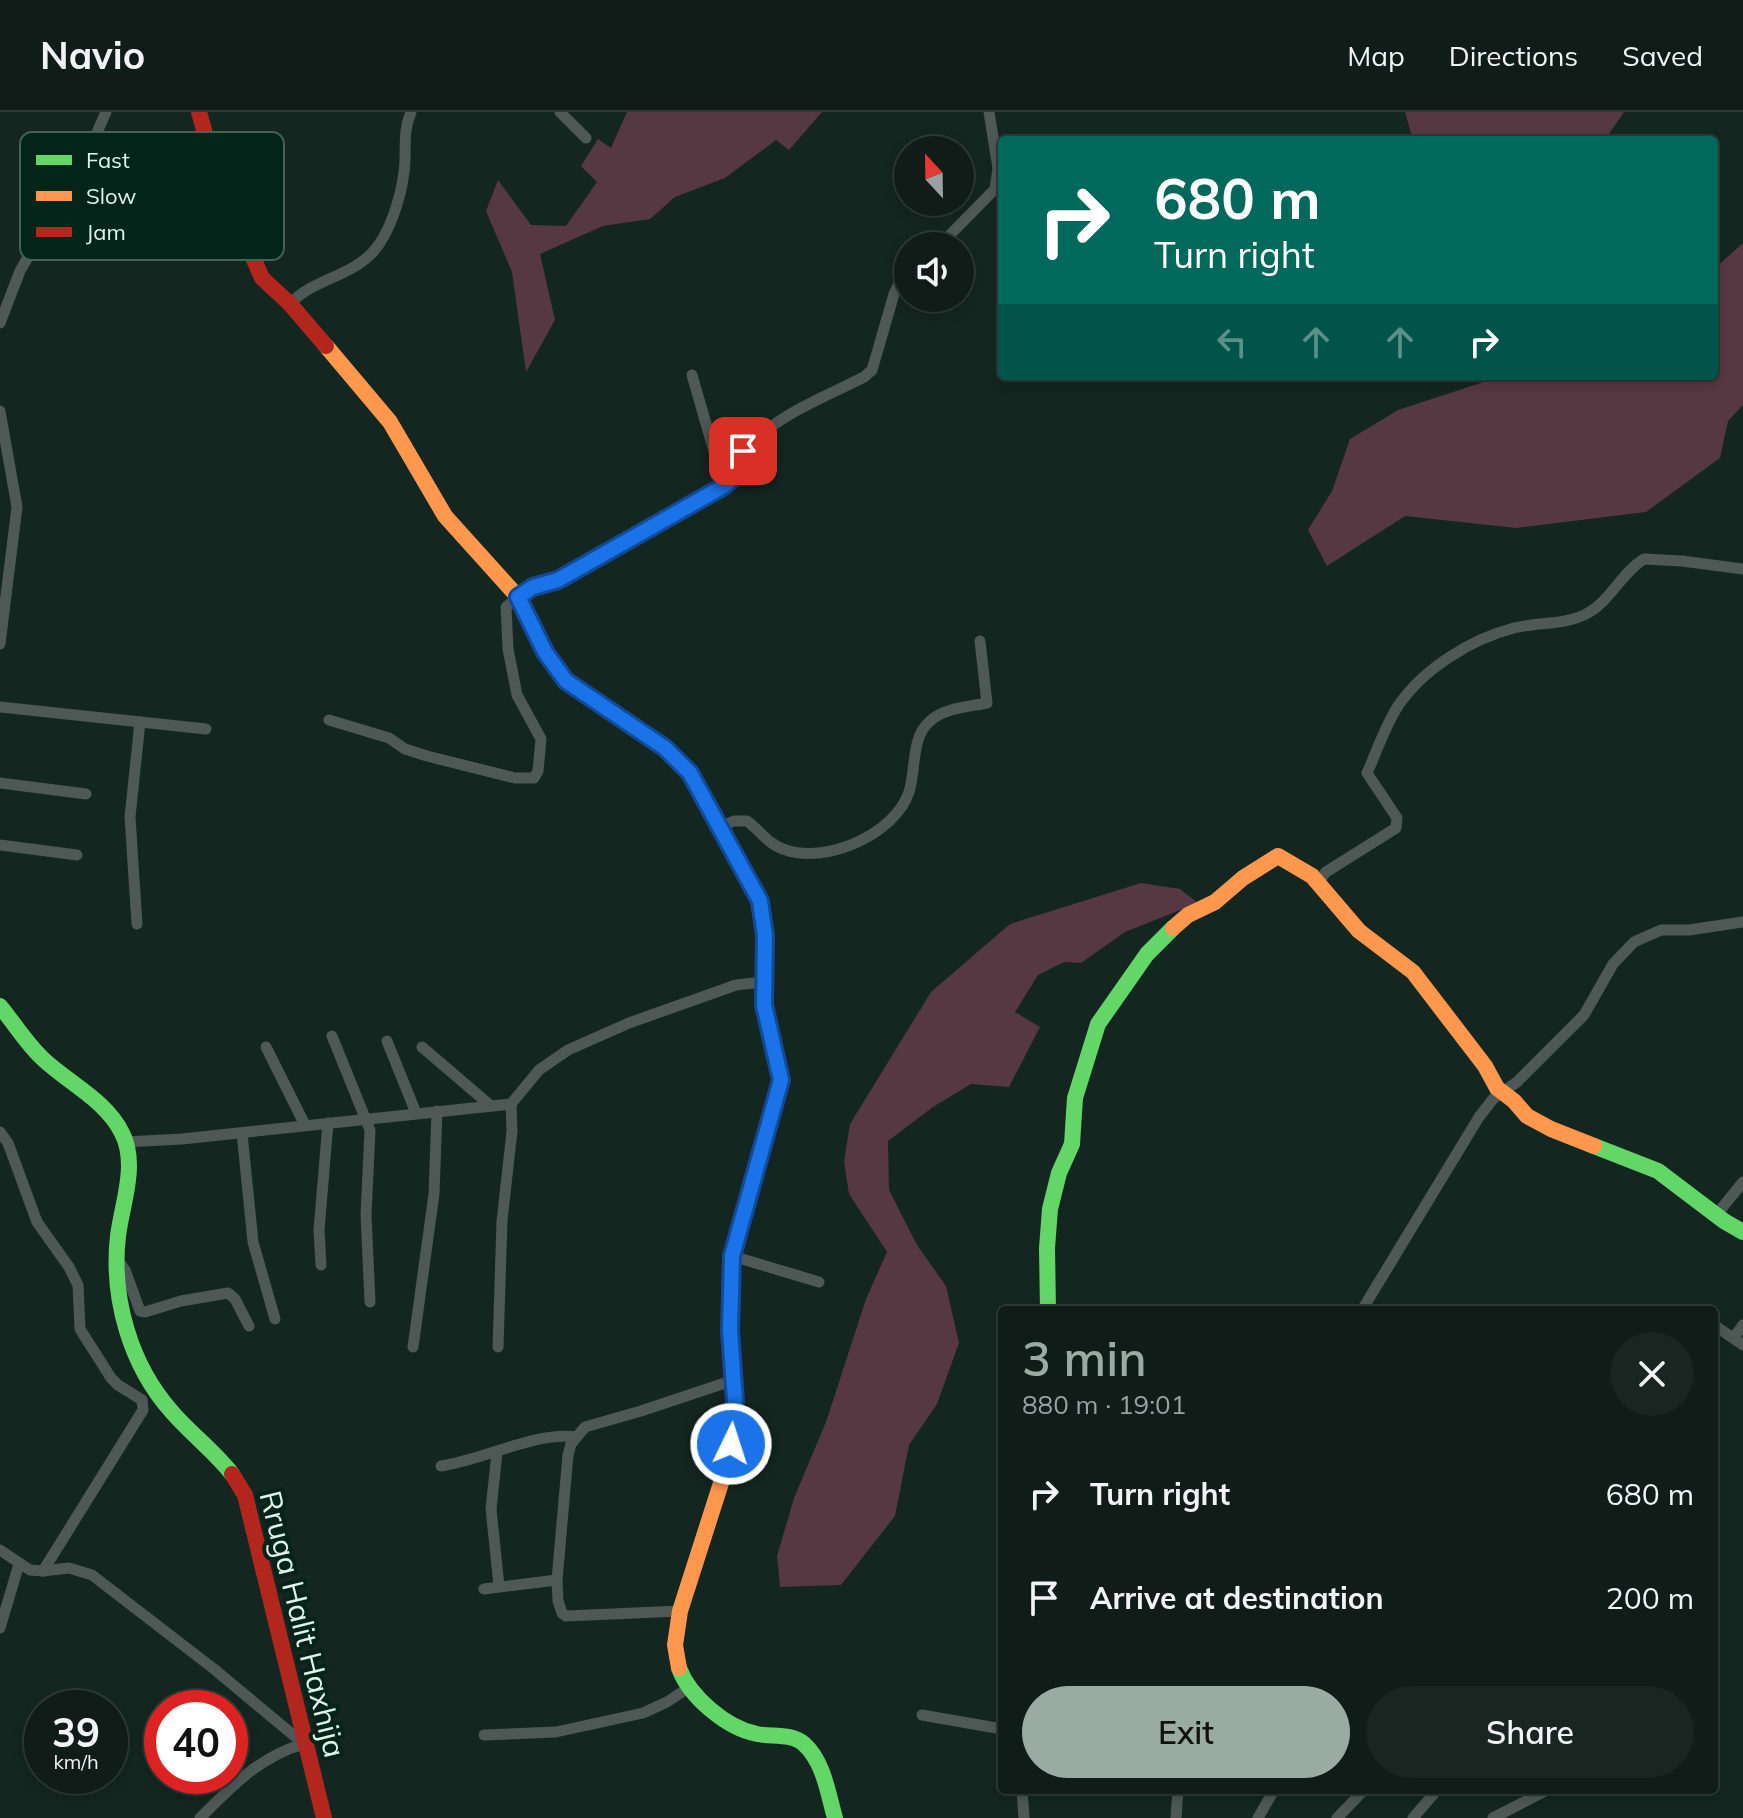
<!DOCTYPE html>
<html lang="en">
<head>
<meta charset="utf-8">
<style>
  :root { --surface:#0f1c18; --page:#182521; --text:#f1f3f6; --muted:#9ba1a2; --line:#2f3a37; --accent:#99aba3 }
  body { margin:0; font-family:Mulish,sans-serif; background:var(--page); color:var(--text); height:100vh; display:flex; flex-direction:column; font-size:30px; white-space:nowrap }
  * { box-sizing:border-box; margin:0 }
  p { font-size:26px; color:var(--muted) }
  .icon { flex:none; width:44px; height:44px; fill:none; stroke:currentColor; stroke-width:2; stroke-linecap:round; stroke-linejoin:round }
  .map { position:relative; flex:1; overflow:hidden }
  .panel { position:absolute; left:998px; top:1194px; width:720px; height:488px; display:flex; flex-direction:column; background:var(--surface); border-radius:8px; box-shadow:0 4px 12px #0003,0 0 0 2px var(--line) }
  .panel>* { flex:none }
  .guide { position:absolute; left:998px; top:24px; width:720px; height:244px; border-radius:8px; box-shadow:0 4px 12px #0003,0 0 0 2px var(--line); background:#00695c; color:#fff; overflow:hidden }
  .needle { width:52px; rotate:338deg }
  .tools { position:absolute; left:894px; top:24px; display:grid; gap:16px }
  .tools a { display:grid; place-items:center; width:80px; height:80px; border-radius:50%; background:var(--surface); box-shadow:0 4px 12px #0003,0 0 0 2px var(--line); font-size:40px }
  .speed { position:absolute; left:24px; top:1578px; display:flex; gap:16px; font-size:40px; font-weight:700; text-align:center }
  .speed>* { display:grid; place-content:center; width:104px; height:104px; border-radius:50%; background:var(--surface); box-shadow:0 4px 12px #0003,0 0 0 2px var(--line); line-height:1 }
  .speed small { font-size:20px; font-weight:400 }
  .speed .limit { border:12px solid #d22; background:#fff; color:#111 }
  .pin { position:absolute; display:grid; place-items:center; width:68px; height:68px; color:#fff; margin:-34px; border-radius:16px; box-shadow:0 4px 12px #0006 }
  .me { position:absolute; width:88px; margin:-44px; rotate:4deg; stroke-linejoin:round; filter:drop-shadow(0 0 6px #0008) }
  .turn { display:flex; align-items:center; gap:28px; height:168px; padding:0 24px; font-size:36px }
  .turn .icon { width:104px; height:104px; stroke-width:2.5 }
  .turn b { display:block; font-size:56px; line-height:68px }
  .lanes { display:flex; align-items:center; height:76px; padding:0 24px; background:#0003; justify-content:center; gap:40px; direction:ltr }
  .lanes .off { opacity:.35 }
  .round { display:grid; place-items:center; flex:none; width:84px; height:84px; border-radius:42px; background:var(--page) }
  .summary { display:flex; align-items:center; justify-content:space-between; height:136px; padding:0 24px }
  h1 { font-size:48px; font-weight:600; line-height:60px; color:var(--accent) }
  .primary-button { display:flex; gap:16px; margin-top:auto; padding:16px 24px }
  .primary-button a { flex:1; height:92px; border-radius:48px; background:var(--accent); color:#111; font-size:32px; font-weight:600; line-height:92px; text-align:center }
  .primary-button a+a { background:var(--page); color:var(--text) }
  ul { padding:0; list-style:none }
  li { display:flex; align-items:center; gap:24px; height:104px; padding:0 24px }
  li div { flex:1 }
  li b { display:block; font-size:30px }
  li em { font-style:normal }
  header { display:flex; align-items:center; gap:48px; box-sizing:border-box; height:112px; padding:0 40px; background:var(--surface); border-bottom:2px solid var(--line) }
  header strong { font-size:38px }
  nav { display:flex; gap:44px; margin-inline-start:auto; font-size:28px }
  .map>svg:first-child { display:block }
  .green { fill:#553842 }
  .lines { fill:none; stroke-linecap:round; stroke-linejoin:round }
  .street { stroke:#4e5854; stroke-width:11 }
  .fast { stroke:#63d668; stroke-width:16 }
  .slow { stroke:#ff974d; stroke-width:16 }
  .jam { stroke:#b3261e; stroke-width:16 }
  .route-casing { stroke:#114b97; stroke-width:20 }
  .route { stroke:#1a73e8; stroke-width:14 }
  .labels { text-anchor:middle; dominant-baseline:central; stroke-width:8; stroke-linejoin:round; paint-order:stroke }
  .street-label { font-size:30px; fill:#e0f3ea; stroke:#022419 }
  .key { fill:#022419; stroke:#456258; stroke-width:2 }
  .key-label { font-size:22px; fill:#e0f3ea }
</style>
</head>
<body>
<header>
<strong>Navio</strong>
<nav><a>Map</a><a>Directions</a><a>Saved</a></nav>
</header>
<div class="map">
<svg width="1743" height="1706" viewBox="0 0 1743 1706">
  <rect width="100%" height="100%" fill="#142620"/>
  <!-- green -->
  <g class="green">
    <path d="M627 0H822L789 38 776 28 725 66 675 85 650 107 603 114 540 142 555 208 526 260 512 160 486 99 498 68 531 113 566 114 597 70 581 54 598 27 611 36Z"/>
    <path d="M1405 0H1624L1605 28H1413Z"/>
    <path d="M1743 131V293L1728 309 1720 346 1646 400 1516 416 1405 404 1327 454 1308 418 1332 379 1350 327 1398 298 1502 264H1714V157Z"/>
    <path d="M1141 771 1180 777 1198 791 1125 820 1081 851 1064 850 1038 863 1015 900 1040 915 1009 975 971 972 933 995 888 1029 889 1078 917 1133 946 1174 959 1231 937 1292 909 1333 895 1404 841 1473 780 1475 777 1444 794 1386 826 1310 866 1187 887 1140 849 1082 844 1049 850 1012 931 880 1010 812Z"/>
  </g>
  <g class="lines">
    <!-- street -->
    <g class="street">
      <path d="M560 0 586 26"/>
      <path d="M939 134 995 77 998 56 989 0"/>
      <path d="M290 192C313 167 350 165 373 140 390 121 401 85 404 60 407 39 402 21 411 0"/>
      <path d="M0 211 20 159 36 131 43 111 76 68 106 0"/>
      <path d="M692 263 724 374"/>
      <path d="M0 299 17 395 0 532"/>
      <path d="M0 595 206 617"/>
      <path d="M329 608 389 626 405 637 427 644 515 666H534L538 659 541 627 517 583 508 537 506 495 526 479 558 468 713 381C737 365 734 347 755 328 786 299 827 284 864 265L872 258 894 182 899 171 908 166"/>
      <path d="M0 671 86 682"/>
      <path d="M719 715 734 709H747C761 719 768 733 786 738 827 752 895 722 909 680 916 659 911 626 929 610 943 596 968 595 987 591L980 529"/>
      <path d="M0 733 77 743"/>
      <path d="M1318 770 1326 760 1396 716 1397 706 1367 661C1377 639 1385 614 1398 594 1423 557 1471 527 1514 516 1537 510 1565 513 1586 502 1610 490 1621 461 1644 447L1682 449 1743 457"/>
      <path d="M137 812 130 705 140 610"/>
      <path d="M332 924 370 1018 366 1103 370 1190"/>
      <path d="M387 929 416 1001"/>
      <path d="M266 935 305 1013"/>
      <path d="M422 935 491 994"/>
      <path d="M0 1020 8 1031 37 1110 69 1155 78 1173 80 1217 111 1266 118 1273 142 1288 143 1298 43 1459 30 1458 0 1438"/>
      <path d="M242 1021 253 1130 275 1207"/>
      <path d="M125 1030 182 1027 511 992 539 958 568 938 629 911 736 873 763 870"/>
      <path d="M1717 1102 1743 1070"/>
      <path d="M732 1144 819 1170"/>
      <path d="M117 1147 125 1158 140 1199 145 1200 181 1189 228 1181 235 1187 249 1214"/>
      <path d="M321 1153 319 1118 328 1011"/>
      <path d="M1362 1198 1479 1005 1493 987 1517 970 1584 903 1613 852 1634 830 1661 818H1689L1743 810"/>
      <path d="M1714 1213 1743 1233"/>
      <path d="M1734 1225 1743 1213"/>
      <path d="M413 1235 434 1082 437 999"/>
      <path d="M498 1235 502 1109 512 1019 511 992"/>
      <path d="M497 1341 491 1397 499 1474"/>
      <path d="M441 1354C484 1348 536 1319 576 1325"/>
      <path d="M43 1459 69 1456 92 1463 214 1557 304 1632"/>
      <path d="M484 1477 557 1468"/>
      <path d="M680 1499 566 1504 562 1501 558 1489 557 1468 568 1343 571 1332 585 1315 641 1299 734 1268"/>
      <path d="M0 1516 19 1452"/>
      <path d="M1002 1535V1536"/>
      <path d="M922 1603 1002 1617"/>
      <path d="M484 1623 556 1620 643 1601 667 1590 688 1576"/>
      <path d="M1022 1678 1024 1706"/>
      <path d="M200 1706C231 1675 260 1644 304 1632"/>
      <path d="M1176 1706 1178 1678"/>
      <path d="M1258 1706 1274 1678"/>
      <path d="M1337 1706 1364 1678"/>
      <path d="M1413 1706 1437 1678"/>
      <path d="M1493 1706 1547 1678"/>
    </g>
    <!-- fast -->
    <g class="fast">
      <path d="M533 515 558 560 578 577 665 636 690 661 760 789 764 817"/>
      <path d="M0 894C14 911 26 931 42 946 68 971 106 988 122 1021 138 1052 122 1092 118 1124 111 1186 130 1253 172 1300 191 1322 214 1339 232 1362"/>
      <path d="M1594 1034 1658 1059 1724 1109 1743 1120"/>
      <path d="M1048 1198 1047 1136 1050 1097 1059 1061 1072 1032 1075 986 1098 912 1147 842 1173 816"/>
      <path d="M679 1556C689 1584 726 1616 757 1622 772 1625 792 1621 804 1632 824 1650 828 1682 835 1706"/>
    </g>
    <!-- slow -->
    <g class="slow">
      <path d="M326 234 390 310 445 404 518 485 533 515"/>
      <path d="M1173 816 1188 803 1215 790 1243 766 1278 744 1312 764 1359 819 1413 860 1485 954 1497 976 1514 989 1527 1004 1551 1017 1594 1034"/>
      <path d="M679 1556 675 1533 680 1499 730 1343 735 1289 730 1219 731 1164"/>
    </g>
    <!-- jam -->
    <g class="jam">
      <path d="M199 0 216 61 262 166 290 192 326 234"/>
      <path d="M731 1164 732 1144 781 968 764 893V817"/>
      <path d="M232 1362 245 1383 324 1706"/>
    </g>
  </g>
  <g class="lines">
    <defs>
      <path id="route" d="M731 1332 735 1289 730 1219 732 1144 781 968 764 893 765 824 760 789 690 661 665 636 566 569 545 540 518 485 533 475 558 468 724 374 731 368 743 339"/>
    </defs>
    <!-- route casing -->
    <use href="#route" class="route-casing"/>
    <!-- route -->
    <use href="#route" class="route"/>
  </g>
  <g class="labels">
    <!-- street labels -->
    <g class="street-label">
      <text transform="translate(303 1512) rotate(76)">Rruga Halit Haxhija</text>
    </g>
  </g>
  <!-- legend -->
  <rect x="20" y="20" width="264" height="128" rx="12" class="key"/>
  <rect x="36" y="43" width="36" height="10" fill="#63d668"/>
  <rect x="36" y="79" width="36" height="10" fill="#ff974d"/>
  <rect x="36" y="115" width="36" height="10" fill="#b3261e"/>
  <g class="key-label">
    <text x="86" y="56">Fast</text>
    <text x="86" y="92">Slow</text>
    <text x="86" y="128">Jam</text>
  </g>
</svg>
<div class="tools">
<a><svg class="needle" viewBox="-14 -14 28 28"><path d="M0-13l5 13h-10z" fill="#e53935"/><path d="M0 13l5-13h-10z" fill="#9ba1a2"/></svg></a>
<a><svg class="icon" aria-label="sound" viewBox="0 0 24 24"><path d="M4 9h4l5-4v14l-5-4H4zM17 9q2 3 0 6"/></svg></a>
</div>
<div class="speed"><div>39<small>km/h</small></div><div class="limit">40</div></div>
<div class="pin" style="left:743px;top:339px;background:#d93025"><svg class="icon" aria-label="arrive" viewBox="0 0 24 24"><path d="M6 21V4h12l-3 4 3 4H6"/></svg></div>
<svg class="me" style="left:731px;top:1332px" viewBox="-20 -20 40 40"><circle r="17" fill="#1a73e8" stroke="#fff" stroke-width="3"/><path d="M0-11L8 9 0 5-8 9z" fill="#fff"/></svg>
<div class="guide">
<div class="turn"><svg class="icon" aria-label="right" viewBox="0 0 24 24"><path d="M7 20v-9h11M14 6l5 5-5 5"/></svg><div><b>680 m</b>Turn right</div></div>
<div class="lanes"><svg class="icon off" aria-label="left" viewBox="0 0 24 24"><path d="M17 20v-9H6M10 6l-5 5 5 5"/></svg><svg class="icon off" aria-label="ahead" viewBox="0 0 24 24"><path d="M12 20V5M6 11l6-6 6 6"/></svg><svg class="icon off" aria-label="ahead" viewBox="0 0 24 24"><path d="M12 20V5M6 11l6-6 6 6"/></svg><svg class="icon" aria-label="right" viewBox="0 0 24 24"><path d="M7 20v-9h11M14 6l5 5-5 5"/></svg></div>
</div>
<section class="panel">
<div class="summary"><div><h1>3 min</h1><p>880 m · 19:01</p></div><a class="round"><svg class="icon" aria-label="close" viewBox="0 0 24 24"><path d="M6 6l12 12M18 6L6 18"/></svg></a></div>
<ul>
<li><svg class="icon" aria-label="right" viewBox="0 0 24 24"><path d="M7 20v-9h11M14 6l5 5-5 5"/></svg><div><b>Turn right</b></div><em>680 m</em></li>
<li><svg class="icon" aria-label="arrive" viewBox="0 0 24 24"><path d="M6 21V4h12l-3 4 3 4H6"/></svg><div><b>Arrive at destination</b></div><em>200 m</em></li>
</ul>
<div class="primary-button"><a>Exit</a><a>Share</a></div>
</section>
</div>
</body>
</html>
